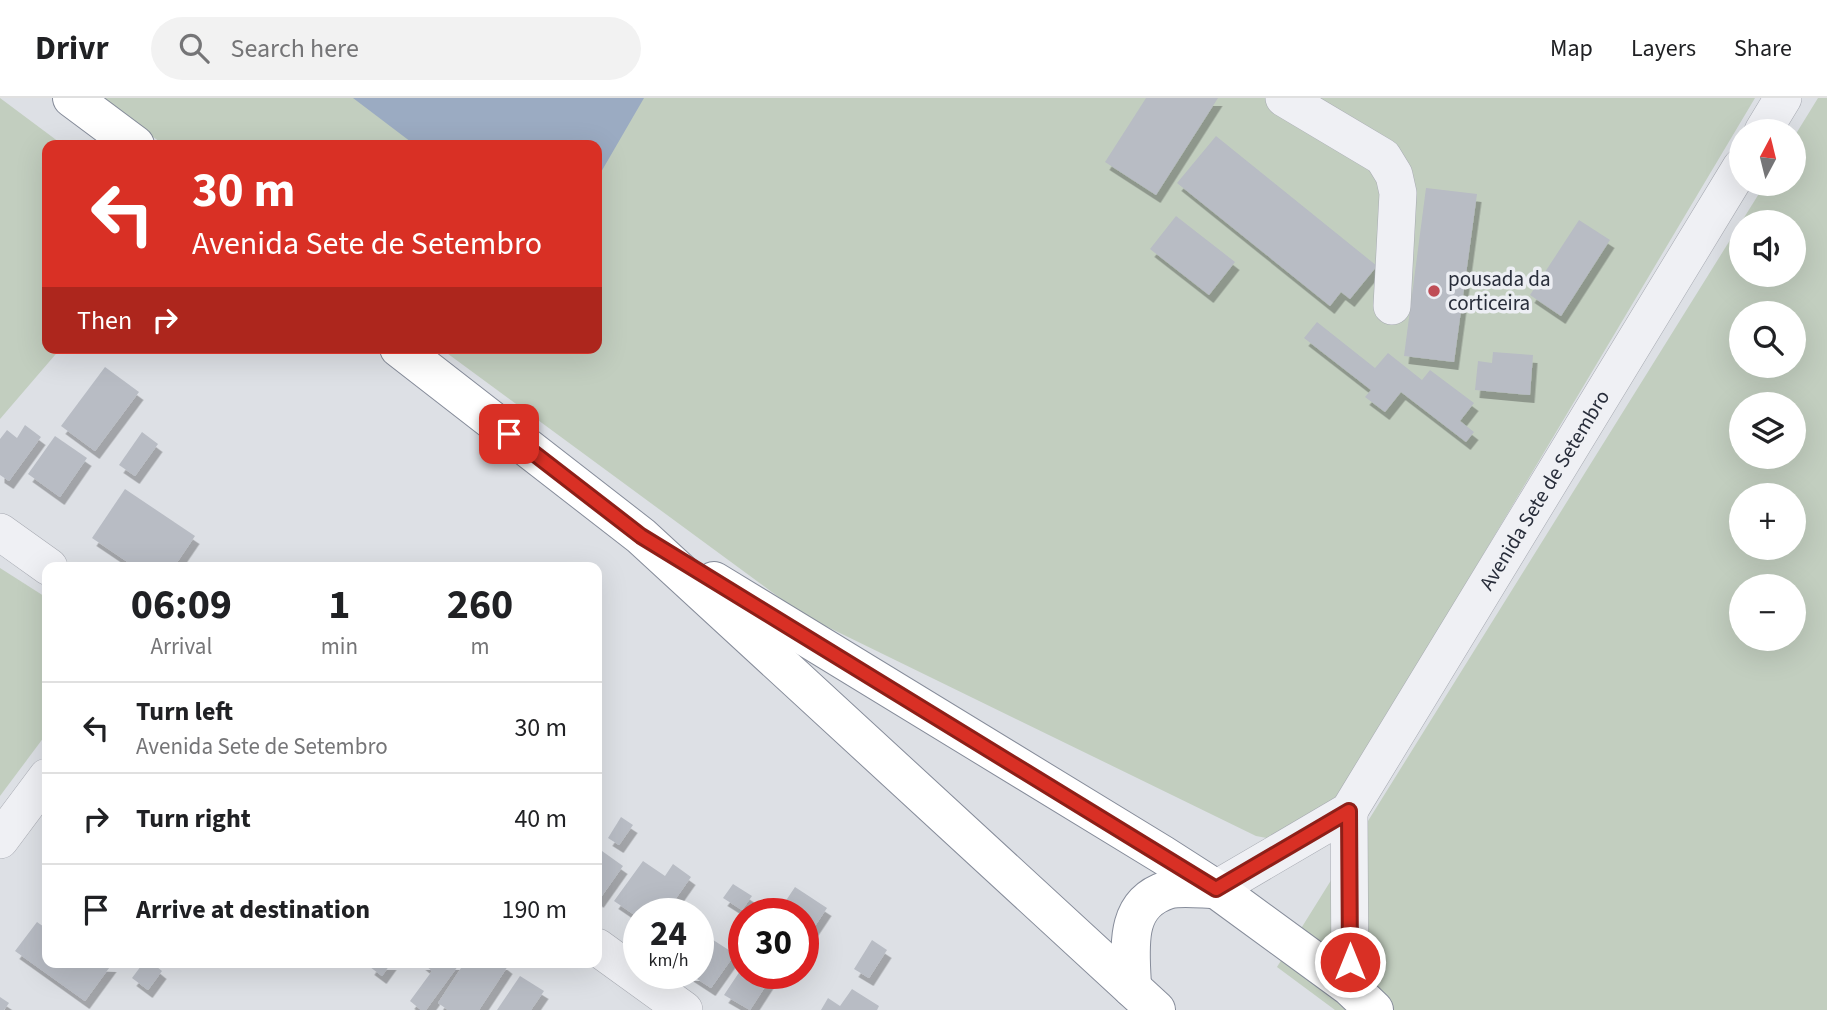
<!DOCTYPE html>
<html lang="en">
<head>
<meta charset="utf-8">
<style>
  :root { --surface:#fff; --page:#f2f2f2; --text:#202124; --muted:#757577; --line:#e0e0e0 }
  body { margin:0; font-family:"Source Sans 3",sans-serif; background:var(--page); color:var(--text); height:100vh; display:flex; flex-direction:column; font-size:26px; white-space:nowrap }
  * { box-sizing:border-box; margin:0 }
  p { font-size:23px; color:var(--muted) }
  .icon { flex:none; width:38px; height:38px; fill:none; stroke:currentColor; stroke-width:2; stroke-linecap:round; stroke-linejoin:round }
  .map { position:relative; flex:1; overflow:hidden }
  .drawer { position:absolute; left:42px; top:464px; width:560px; height:406px; display:flex; flex-direction:column; background:var(--surface); border-radius:14px; box-shadow:0 7px 28px #0002 }
  .drawer>* { flex:none }
  .banner { position:absolute; left:42px; top:42px; width:560px; height:214px; border-radius:14px; box-shadow:0 7px 28px #0002; background:#d93025; color:#fff; overflow:hidden }
  .needle { width:46px; rotate:7deg }
  .controls { position:absolute; left:1729px; top:21px; display:grid; gap:14px }
  .controls a { display:grid; place-items:center; width:77px; height:77px; border-radius:50%; background:var(--surface); box-shadow:0 7px 28px #0002; font-size:35px }
  .speed { position:absolute; left:623px; top:800px; display:flex; gap:14px; font-size:35px; font-weight:700; text-align:center }
  .speed>* { display:grid; place-content:center; width:91px; height:91px; border-radius:50%; background:var(--surface); box-shadow:0 7px 28px #0002; line-height:1 }
  .speed small { font-size:18px; font-weight:400 }
  .speed .limit { border:10px solid #d22; background:#fff; color:#111 }
  .pin { position:absolute; display:grid; place-items:center; width:60px; height:60px; color:#fff; margin:-30px; border-radius:14px; box-shadow:0 4px 10px #0006 }
  .me { position:absolute; width:77px; margin:-38px; rotate:0deg; stroke-linejoin:round; filter:drop-shadow(0 0 5px #0008) }
  .turn { display:flex; align-items:center; gap:24px; height:147px; padding:0 35px; font-size:32px }
  .turn .icon { width:91px; height:91px; stroke-width:2.5 }
  .turn b { display:block; font-size:49px; line-height:60px }
  .then { display:flex; align-items:center; height:66px; padding:0 35px; background:#0003; gap:14px; font-size:26px }
  .eta { display:flex; justify-content:space-evenly; align-items:center; height:119px; text-align:center }
  .eta b { font-size:42px; font-weight:700; line-height:49px }
  ul { padding:0; list-style:none }
  li { display:flex; align-items:center; gap:21px; height:91px; padding:0 35px; border-top:2px solid var(--line) }
  li div { flex:1 }
  li b { display:block; font-size:26px }
  li em { font-style:normal }
  header { display:flex; align-items:center; gap:42px; box-sizing:border-box; height:98px; padding:0 35px; background:var(--surface); border-bottom:2px solid var(--line) }
  header strong { font-size:33px }
  nav { display:flex; gap:38px; margin-inline-start:auto; font-size:24px }
  .search { width:490px; height:63px; background:var(--page); display:flex; align-items:center; gap:18px; box-sizing:border-box; padding:0 24px; border-radius:38px; color:var(--muted); font-size:26px }
  .map>svg:first-child { display:block }
  .green { fill:#c2cebf; fill-rule:evenodd }
  .water { fill:#9babc2 }
  .building { fill:#b8bcc4; filter:url(#shadow) }
  .lines { fill:none; stroke-linecap:round; stroke-linejoin:round }
  .minor-casing { stroke:#a7aab2; stroke-width:38 }
  .highway-casing { stroke:#868c9a; stroke-width:40 }
  .minor { stroke:#eff0f4; stroke-width:37 }
  .highway { stroke:#fff; stroke-width:38 }
  .route-casing { stroke:#8d1f18; stroke-width:18 }
  .route { stroke:#d93025; stroke-width:12 }
  .poi-dot { fill:#bf4d56; stroke:#eceef3; stroke-width:2.5 }
  .labels { text-anchor:middle; dominant-baseline:central; stroke-width:7; stroke-linejoin:round; paint-order:stroke }
  .poi-label { font-size:21px; fill:#282d3a; stroke:#eceef3; text-anchor:start }
  .street-label { font-size:21px; fill:#282d3a; stroke:#eceef3 }
</style>
</head>
<body>
<header>
<strong>Drivr</strong>
<div class="search"><svg class="icon" aria-label="search" viewBox="0 0 24 24"><circle cx="10" cy="10" r="6"/><path d="M15 15l6 6"/></svg>Search here</div>
<nav><a>Map</a><a>Layers</a><a>Share</a></nav>
</header>
<div class="map">
<svg width="1827" height="912" viewBox="0 0 1827 912">
  <defs>
    <filter id="shadow"><feDropShadow dx="4.5" dy="8" stdDeviation="0" flood-color="#0004"/></filter>
  </defs>
  <rect width="100%" height="100%" fill="#dde0e5"/>
  <!-- green -->
  <g class="green">
    <path d="M0 0 63 47H47V250H61L0 321Z"/>
    <path d="M101 0H1755L1359 665 1305 747 1256 738 803 517 440 250H597V47H164Z"/>
    <path d="M1818 0H1827V912H1335L1277 869 1765 86H1794V39ZM1741 124H1794V177H1741ZM1741 215H1794V268H1741ZM1741 306H1794V359H1741ZM1741 397H1794V450H1741ZM1741 488H1794V541H1741Z"/>
    <path d="M0 470 47 500V635L0 698Z"/>
  </g>
  <!-- water -->
  <path class="water" d="M353 0H644L597 81V47H415Z"/>
  <!-- building -->
  <g class="building">
    <path d="M1146 0H1218L1156 97 1105 64Z"/>
    <path d="M1216 38 1377 168 1350 201 1341 194 1330 208 1177 85Z"/>
    <path d="M1426 90 1477 96 1454 264 1404 258Z"/>
    <path d="M1176 118 1235 164 1209 197 1150 151Z"/>
    <path d="M1579 122 1610 142 1561 218 1530 197Z"/>
    <path d="M1317 224 1375 270 1388 255 1422 282 1430 272 1474 305 1460 323 1474 334 1466 344 1401 294 1385 314 1365 299 1371 292 1304 240Z"/>
    <path d="M1493 254 1533 257 1530 297 1475 292 1478 263 1492 265Z"/>
    <path d="M105 269 139 294 95 353 61 328Z"/>
    <path d="M25 327 41 339 9 383 0 377V341L7 332 17 340Z"/>
    <path d="M142 334 158 346 135 378 119 367Z"/>
    <path d="M55 338 87 360 60 399 28 376Z"/>
    <path d="M125 391 195 438 174 469H135L92 440Z"/>
    <path d="M621 719 633 727 619 747 608 740Z"/>
    <path d="M602 753 623 768 599 802 597 800V761Z"/>
    <path d="M643 763 665 778 673 766 691 779 665 816H639V820L614 803Z"/>
    <path d="M733 786 752 798 742 812 723 800Z"/>
    <path d="M795 789 827 810 803 846V816H777Z"/>
    <path d="M37 824 47 831V864L112 866 85 903 15 853Z"/>
    <path d="M707 838 735 856 711 890 688 875H698V851Z"/>
    <path d="M872 842 887 852 869 880 854 871Z"/>
    <path d="M144 864H151L162 873 148 892 132 880Z"/>
    <path d="M373 864H392L382 878 370 869Z"/>
    <path d="M421 864H461L426 912H421L410 903 432 873Z"/>
    <path d="M465 864H503L508 868 479 912H448L438 905Z"/>
    <path d="M744 867V875H774L750 912 724 897Z"/>
    <path d="M520 878 544 893 531 912H497Z"/>
    <path d="M852 891 879 908 877 912H821L828 900 840 908Z"/>
    <path d="M0 899 9 905 4 912H0Z"/>
  </g>
  <g class="lines">
    <defs>
      <g id="minor">
        <path d="M1284 0 1383 59 1394 77 1398 95 1392 208"/>
        <path d="M1763 33 1783 0"/>
        <path d="M0 434 49 469"/>
        <path d="M1349 713 1350 889"/>
        <path d="M0 742 47 679"/>
        <path id="s1" d="M1216 791 1349 713 1741 69"/>
        <path d="M597 849 684 912"/>
      </g>
      <g id="highway">
        <path d="M72 0 135 47"/>
        <path d="M399 250 641 438 1156 912"/>
        <path d="M714 483 1163 757 1216 791 1350 889 1374 912"/>
        <path d="M1132 890C1131 853 1122 807 1167 792 1179 788 1203 791 1216 791"/>
      </g>
    </defs>
    <!-- minor casing -->
    <use href="#minor" class="minor-casing"/>
    <!-- highway casing -->
    <use href="#highway" class="highway-casing"/>
    <!-- minor -->
    <use href="#minor" class="minor"/>
    <!-- highway -->
    <use href="#highway" class="highway"/>
  </g>
  <g class="lines">
    <defs>
      <path id="route" d="M509 336 641 438 1216 791 1349 713 1350 864"/>
    </defs>
    <!-- route casing -->
    <use href="#route" class="route-casing"/>
    <!-- route -->
    <use href="#route" class="route"/>
  </g>
  <!-- markers -->
  <circle class="poi-dot" cx="1434" cy="193" r="7"/>
  <g class="labels">
    <!-- poi labels -->
    <g class="poi-label">
      <text x="1448" y="181">pousada da<tspan x="1448" dy="24">corticeira</tspan></text>
    </g>
    <!-- street labels -->
    <g class="street-label">
      <text stroke="none"><textPath href="#s1" startOffset="530">Avenida Sete de Setembro</textPath></text>
    </g>
  </g>
</svg>
<div class="controls">
<a><svg class="needle" viewBox="-14 -14 28 28"><path d="M0-13l5 13h-10z" fill="#e53935"/><path d="M0 13l5-13h-10z" fill="#757577"/></svg></a>
<a><svg class="icon" aria-label="sound" viewBox="0 0 24 24"><path d="M4 9h4l5-4v14l-5-4H4zM17 9q2 3 0 6"/></svg></a>
<a><svg class="icon" aria-label="search" viewBox="0 0 24 24"><circle cx="10" cy="10" r="6"/><path d="M15 15l6 6"/></svg></a>
<a><svg class="icon" aria-label="layers" viewBox="0 0 24 24"><path d="M12 4l9 5-9 5-9-5zM3 14l9 5 9-5"/></svg></a>
<a>+</a>
<a>−</a>
</div>
<div class="speed"><div>24<small>km/h</small></div><div class="limit">30</div></div>
<div class="pin" style="left:509px;top:336px;background:#d93025"><svg class="icon" aria-label="arrive" viewBox="0 0 24 24"><path d="M6 21V4h12l-3 4 3 4H6"/></svg></div>
<svg class="me" style="left:1350px;top:864px" viewBox="-20 -20 40 40"><circle r="17" fill="#d93025" stroke="#fff" stroke-width="3"/><path d="M0-11L8 9 0 5-8 9z" fill="#fff"/></svg>
<div class="banner">
<div class="turn"><svg class="icon" aria-label="left" viewBox="0 0 24 24"><path d="M17 20v-9H6M10 6l-5 5 5 5"/></svg><div><b>30 m</b>Avenida Sete de Setembro</div></div>
<div class="then">Then<svg class="icon" aria-label="right" viewBox="0 0 24 24"><path d="M7 20v-9h11M14 6l5 5-5 5"/></svg></div>
</div>
<section class="drawer">
<div class="eta">
<div><b>06:09</b><p>Arrival</p></div>
<div><b>1</b><p>min</p></div>
<div><b>260</b><p>m</p></div>
</div>
<ul>
<li><svg class="icon" aria-label="left" viewBox="0 0 24 24"><path d="M17 20v-9H6M10 6l-5 5 5 5"/></svg><div><b>Turn left</b><p>Avenida Sete de Setembro</p></div><em>30 m</em></li>
<li><svg class="icon" aria-label="right" viewBox="0 0 24 24"><path d="M7 20v-9h11M14 6l5 5-5 5"/></svg><div><b>Turn right</b></div><em>40 m</em></li>
<li><svg class="icon" aria-label="arrive" viewBox="0 0 24 24"><path d="M6 21V4h12l-3 4 3 4H6"/></svg><div><b>Arrive at destination</b></div><em>190 m</em></li>
</ul>
</section>
</div>
</body>
</html>
